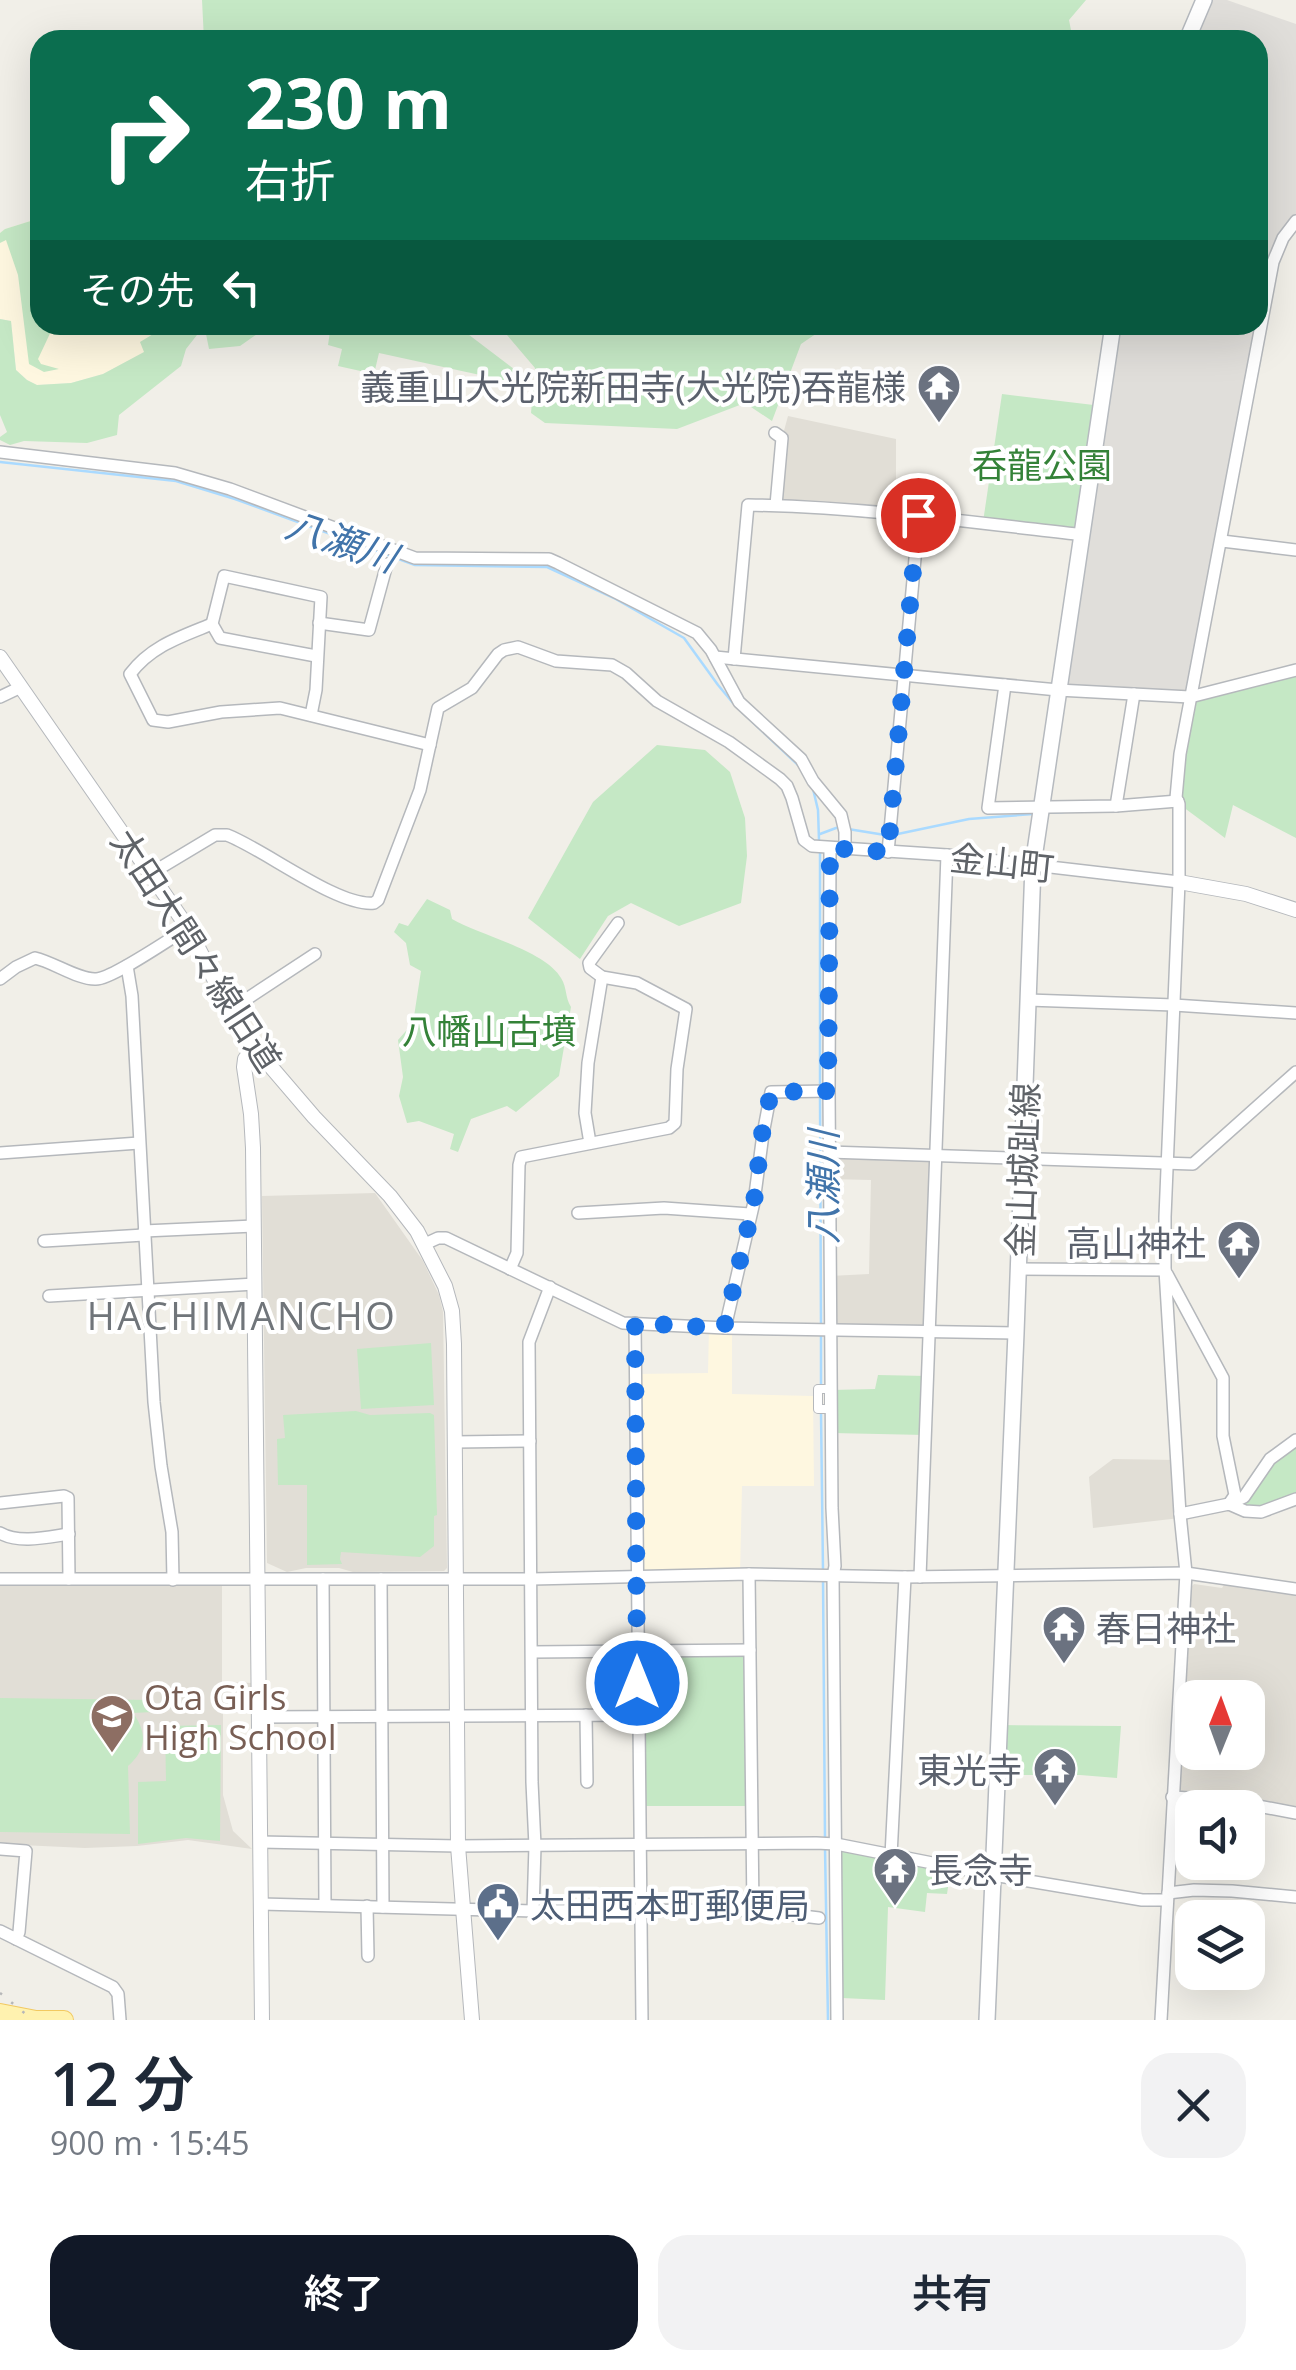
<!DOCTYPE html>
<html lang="ja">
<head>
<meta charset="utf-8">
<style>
  :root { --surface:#fff; --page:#f2f2f3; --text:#1f2937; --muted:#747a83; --accent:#111827 }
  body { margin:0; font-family:"Open Sans","Noto Sans JP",sans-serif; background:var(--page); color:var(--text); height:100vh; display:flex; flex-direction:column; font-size:38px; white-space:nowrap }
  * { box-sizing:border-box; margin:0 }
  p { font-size:32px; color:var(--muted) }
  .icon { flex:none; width:55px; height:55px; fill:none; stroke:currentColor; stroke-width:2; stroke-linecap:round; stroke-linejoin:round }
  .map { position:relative; height:2020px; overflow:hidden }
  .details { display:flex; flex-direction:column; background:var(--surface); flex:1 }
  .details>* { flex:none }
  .guide { position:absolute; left:30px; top:30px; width:1238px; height:305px; border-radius:30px; box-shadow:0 10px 40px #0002; background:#0b6e4f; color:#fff; overflow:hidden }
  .needle { width:65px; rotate:1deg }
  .controls { position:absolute; left:1175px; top:1680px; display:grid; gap:20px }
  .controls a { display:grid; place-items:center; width:90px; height:90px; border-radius:20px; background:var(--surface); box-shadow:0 10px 40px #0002; font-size:50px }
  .pin { position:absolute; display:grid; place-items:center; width:85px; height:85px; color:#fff; margin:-42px; border:5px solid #fff; border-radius:50%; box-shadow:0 2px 10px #0007 }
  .me { position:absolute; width:110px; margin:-55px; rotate:0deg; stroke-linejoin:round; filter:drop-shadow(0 0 8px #0008) }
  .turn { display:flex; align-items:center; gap:35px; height:210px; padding:0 50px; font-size:45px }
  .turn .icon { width:130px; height:130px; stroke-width:2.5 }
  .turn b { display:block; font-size:70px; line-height:85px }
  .then { display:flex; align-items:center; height:95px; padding:0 50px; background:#0003; gap:20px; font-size:38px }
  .round { display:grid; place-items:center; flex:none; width:105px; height:105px; border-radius:30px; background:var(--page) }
  .head { display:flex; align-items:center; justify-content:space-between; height:170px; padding:0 50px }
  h1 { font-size:60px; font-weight:600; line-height:75px }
  .primary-button { display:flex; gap:20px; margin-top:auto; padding:20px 50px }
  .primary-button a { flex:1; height:115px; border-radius:30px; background:var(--accent); color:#fff; font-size:40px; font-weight:600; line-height:115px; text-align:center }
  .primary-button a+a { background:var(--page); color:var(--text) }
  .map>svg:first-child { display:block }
  .commercial { fill:#fef7e0 }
  .industrial { fill:#e0deda }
  .education { fill:#e1ded6; fill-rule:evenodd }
  .green { fill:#c5e8c5 }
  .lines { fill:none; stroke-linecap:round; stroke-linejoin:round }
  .stream { stroke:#aadaff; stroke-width:2.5 }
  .pedestrian-casing { stroke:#b5b8bc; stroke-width:10 }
  .minor-casing { stroke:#b5b8bc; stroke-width:14 }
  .tertiary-casing { stroke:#b5b8bc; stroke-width:16 }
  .secondary-casing { stroke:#b6babf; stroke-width:18 }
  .primary-casing { stroke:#f2c960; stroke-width:20 }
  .pedestrian { stroke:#fff; stroke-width:8 }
  .minor { stroke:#fff; stroke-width:11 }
  .tertiary { stroke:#fff; stroke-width:14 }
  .secondary { stroke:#fff; stroke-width:15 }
  .primary { stroke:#fff2af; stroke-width:18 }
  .rail { stroke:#b6b7b8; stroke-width:2.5; stroke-dasharray:2.5 12; stroke-linecap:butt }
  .route { stroke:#1a73e8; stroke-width:18; stroke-dasharray:0 32.4 }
  .labels { text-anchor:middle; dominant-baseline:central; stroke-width:8; stroke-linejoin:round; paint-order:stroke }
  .worship-label { font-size:35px; fill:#5b616d; stroke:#fff; text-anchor:end }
  .park-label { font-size:35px; fill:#348238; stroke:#fff }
  .street-label { font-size:35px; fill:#5f6368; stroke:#fff }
  .education-label { font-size:35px; fill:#785e54; stroke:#fff; text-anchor:start }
  .service-label { font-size:35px; fill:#4e5e75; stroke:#fff; text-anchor:start }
  .water-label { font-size:38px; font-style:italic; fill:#4174aa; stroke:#fff }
  .neighbourhood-label { font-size:38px; letter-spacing:2.5px; fill:#70757a; stroke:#fff }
</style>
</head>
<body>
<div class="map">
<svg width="1296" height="2020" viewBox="0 0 1296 2020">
  <rect width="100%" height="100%" fill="#f1efe8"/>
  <!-- commercial -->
  <g class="commercial">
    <path d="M40 218V325H197L103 374 71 383 37 385 27 380 16 370 11 321 0 319V233L5 229Z"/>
    <path d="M709 1327 732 1328V1394L813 1396 814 1486H742L740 1575 636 1578 635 1374 708 1373Z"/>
  </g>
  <!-- industrial -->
  <path class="industrial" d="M1204 0H1227L1296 24V223L1283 238 1190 697 1060 690 1113 325H1258V40H1184Z"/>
  <!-- education -->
  <g class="education">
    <path d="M788 416 896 439V512L776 505 782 438Z"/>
    <path d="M829 1152 935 1157 929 1331 830 1330V1276L869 1274 871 1180 829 1179Z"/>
    <path d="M375 1193 423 1261 439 1295 443 1312 447 1568 444 1571 353 1572 339 1568H306L287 1572 267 1563 262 1196Z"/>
    <path d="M1113 1459 1176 1460 1180 1518 1093 1528 1089 1477Z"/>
    <path d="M0 1583 222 1584V1682L254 1683V1713H223V1795L233 1831 252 1849 188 1840 137 1846 85 1848 0 1844Z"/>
    <path d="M1194 1584 1222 1588 1224 1585 1296 1595V1808L1183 1795 1179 1789 1191 1587ZM1192 1698H1248V1752H1192Z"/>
  </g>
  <!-- green -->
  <g class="green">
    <path d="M202 0H1086L1069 20 1073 40H204Z"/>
    <path d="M40 218V325H54L38 359 41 364 59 369 44 372 29 364 18 275 6 240 0 243V233L5 229Z"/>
    <path d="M0 319 11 321 16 370 27 380 37 385 71 383 103 374 144 352 140 342 168 325H270L240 346 209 349 206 334 197 335 186 349 181 366 119 415 117 435 87 443 24 441 10 445 0 440V437L7 432 0 415Z"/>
    <path d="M331 325H456L531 382 526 385 379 353 374 374 338 366 342 349 328 345Z"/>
    <path d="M505 325H829L801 344 772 421 745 403 677 429 545 423 531 413 535 368 507 335Z"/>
    <path d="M1002 394 1102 406 1083 535 983 522Z"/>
    <path d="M1296 670V838L1233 805 1225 838 1179 804 1190 697Z"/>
    <path d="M657 745 705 750 730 772 745 818 747 856 741 903 679 926 631 903 608 916 580 959 528 918 593 802Z"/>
    <path d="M427 899 450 910 452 919C480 935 546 951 561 978 567 987 565 998 571 1007L559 1076 516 1112 507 1106 471 1119 458 1152 450 1149 454 1134 419 1121 407 1123 399 1096 403 1077 398 1040 413 1023 421 971 410 965 406 943 394 932 399 923 408 926Z"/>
    <path d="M431 1343 434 1405 361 1409 357 1349Z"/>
    <path d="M878 1375 927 1376 925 1435 832 1433 831 1390 875 1389Z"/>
    <path d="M356 1411 370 1415 430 1413 434 1415 437 1515 434 1516V1546L420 1557 341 1552 340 1559 342 1564 307 1565V1485H278L277 1439 285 1438 283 1415Z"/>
    <path d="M1296 1441V1499L1261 1512 1229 1504 1244 1496 1270 1459Z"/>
    <path d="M750 1650 751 1806H638L637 1651Z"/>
    <path d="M0 1698 153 1700V1712L133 1713C147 1732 147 1750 128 1766L130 1834 0 1832Z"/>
    <path d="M221 1725 220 1841 186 1838 138 1844V1782L166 1781 165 1726Z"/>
    <path d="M998 1725 1121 1726 1117 1778 1080 1775H996Z"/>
    <path d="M840 1848 950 1874 947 1894 927 1893 925 1912 888 1907 885 2000 842 1998Z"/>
  </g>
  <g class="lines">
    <!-- stream -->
    <g class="stream">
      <path d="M0 462 176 481 235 499 415 565 547 567 614 598 684 638 718 685 733 703"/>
      <path d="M742 712 798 765"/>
      <path d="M813 789 818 810 819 840"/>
      <path d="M1046 813 1063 812"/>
      <path d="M848 829 885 835"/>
      <path d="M820 834 836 828H841"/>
      <path d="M893 835 969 819 1033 814"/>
      <path d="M820 853V1085"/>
      <path d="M820 1098 821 1325"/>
      <path d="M821 1333V1385"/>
      <path d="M821 1413 823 1570"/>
      <path d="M823 1578 825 1840"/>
      <path d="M825 1848 828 2020"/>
    </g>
    <defs>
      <rect id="pedestrian" x="818" y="1389" width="11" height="20"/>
      <g id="minor">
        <path d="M775 433 782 438 776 505"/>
        <path d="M0 452 175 473 230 489 415 558 549 559 558 563 697 633 711 650 739 702 801 759 813 781 841 815 845 832V849"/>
        <path d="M1222 541 1296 550"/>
        <path d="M319 623 369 630 387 564"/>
        <path d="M212 624C180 637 151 646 130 674L153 720 168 722 221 712 280 708 430 745"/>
        <path d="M715 657 1058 690 1190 697 1296 670"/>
        <path d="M734 659 748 505C861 507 971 522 1083 535"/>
        <path d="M1005 685 988 808 1116 806 1134 694"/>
        <path d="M0 697 21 687"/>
        <path d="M311 715 316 690 321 597 224 576 212 624 220 638 316 656"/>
        <path d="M1116 806 1178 801"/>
        <path d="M830 848 829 1091 832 1508 835 1566 833 1576 837 2020"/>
        <path d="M888 852 919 515"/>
        <path d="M150 874 215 835H227C264 849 338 907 374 903L378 900 420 790 438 708 472 688 498 654 504 650 518 647 556 661 612 665 626 673 657 701 729 742 780 779 787 786 792 798 804 840 812 846 947 855 1179 882"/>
        <path d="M127 966 132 996 154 1402 161 1466 172 1532 173 1580"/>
        <path d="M0 979 16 967 35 958C53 962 79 980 96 979 112 979 171 938 188 928"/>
        <path d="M1028 1000 1174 1005 1296 1013"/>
        <path d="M230 1010 315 954"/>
        <path d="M590 1143 585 1113 588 1063 602 977"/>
        <path d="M829 1152 1193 1164 1296 1072"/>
        <path d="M0 1153 139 1143"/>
        <path d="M578 1213 664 1208 750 1214"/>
        <path d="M144 1231 254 1226"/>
        <path d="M44 1241 144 1235"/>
        <path d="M425 1244 438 1238H446L623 1323 725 1328 1016 1333"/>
        <path d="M510 1269 517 1253 519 1165 521 1157 669 1128 675 1123 677 1069 686 1009 637 983 602 977 590 968 589 963 618 923"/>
        <path d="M1018 1269 1165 1270"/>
        <path d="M1167 1274 1223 1378V1436L1235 1495 1229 1504"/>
        <path d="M49 1296 255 1284"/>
        <path d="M635 1323 642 2020"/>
        <path d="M725 1328 754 1202 763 1134 771 1092 829 1091"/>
        <path d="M455 1442 530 1441"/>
        <path d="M0 1503 64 1496 68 1498 69 1579"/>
        <path d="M1229 1504 1244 1497 1270 1459 1296 1440"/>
        <path d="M1180 1514 1229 1504 1245 1511 1261 1512 1296 1499"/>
        <path d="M0 1533C19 1544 48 1537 69 1534"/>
        <path d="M749 1574 753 1910"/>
        <path d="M920 1577 947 855"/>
        <path d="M0 1579H532L749 1574 905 1577 1186 1573 1296 1589"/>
        <path d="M323 1579 325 1905"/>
        <path d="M381 1579 383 1907"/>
        <path d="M532 1652 750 1650"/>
        <path d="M586 1715 587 1782"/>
        <path d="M260 1717 638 1715"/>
        <path d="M1172 1797 1226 1800 1296 1813"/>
        <path d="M260 1842 458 1846 816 1843 836 1844 993 1875 1142 1900H1166"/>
        <path d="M0 1849 26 1851 19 1932 16 1939"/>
        <path d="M891 1856 905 1577"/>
        <path d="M1168 1893 1194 1890 1232 1891 1296 1897"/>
        <path d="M261 1904 533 1911 753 1910 819 1918"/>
        <path d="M367 1906 368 1956"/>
        <path d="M533 1911 535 1846 532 1782 529 1342 550 1287"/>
        <path d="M0 1931 113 1987 118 1994 120 2020"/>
        <path d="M1161 2020 1186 1573 1180 1514 1165 1270V1217L1179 882V804L1176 798 1180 754 1273 262 1283 238 1296 221"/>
      </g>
      <g id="tertiary">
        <path d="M0 657 188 928 230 1010 254 1047 314 1117 390 1196 417 1231 445 1286 452 1311 454 1344 458 1846 472 2020"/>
        <path d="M1179 882 1246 894 1296 910"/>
        <path d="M254 1047 245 1059 244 1067 251 1114 253 1148 262 2020"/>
      </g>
      <g id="secondary">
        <path d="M1187 40 1204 0"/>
        <path d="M987 2020 1016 1333 1033 865 1113 325"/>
      </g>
      <path id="primary" d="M0 2013 36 2020H64"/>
    </defs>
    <!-- pedestrian casing -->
    <use href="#pedestrian" class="pedestrian-casing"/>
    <!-- minor casing -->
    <use href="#minor" class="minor-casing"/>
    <!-- tertiary casing -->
    <use href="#tertiary" class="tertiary-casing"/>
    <!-- secondary casing -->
    <use href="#secondary" class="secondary-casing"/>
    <!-- primary casing -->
    <use href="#primary" class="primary-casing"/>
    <!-- pedestrian -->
    <use href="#pedestrian" class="pedestrian"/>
    <!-- minor -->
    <use href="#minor" class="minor"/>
    <!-- tertiary -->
    <use href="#tertiary" class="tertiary"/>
    <!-- secondary -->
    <use href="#secondary" class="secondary"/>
    <!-- primary -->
    <use href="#primary" class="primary"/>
    <!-- rail -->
    <path class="rail" d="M0 1993 33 2020"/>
  </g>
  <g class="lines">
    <!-- route -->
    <path class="route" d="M637 1683 635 1323 724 1328 754 1202 762 1134 771 1092 828 1091 830 848 888 852 918 515"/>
  </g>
  <!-- icons -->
  <defs>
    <symbol id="temple-pin" viewBox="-11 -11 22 30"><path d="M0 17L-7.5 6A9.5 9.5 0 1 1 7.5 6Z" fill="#6b7280" stroke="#fff"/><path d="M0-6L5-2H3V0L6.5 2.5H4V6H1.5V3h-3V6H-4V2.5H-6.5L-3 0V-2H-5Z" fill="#fff"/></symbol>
    <symbol id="school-pin" viewBox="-11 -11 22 30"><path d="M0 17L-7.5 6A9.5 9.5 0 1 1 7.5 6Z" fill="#8d6e63" stroke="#fff"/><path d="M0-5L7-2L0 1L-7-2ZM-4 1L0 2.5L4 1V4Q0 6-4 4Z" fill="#fff"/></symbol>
    <symbol id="civic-pin" viewBox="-11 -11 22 30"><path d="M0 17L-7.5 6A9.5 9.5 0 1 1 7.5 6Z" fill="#5c6f8a" stroke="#fff"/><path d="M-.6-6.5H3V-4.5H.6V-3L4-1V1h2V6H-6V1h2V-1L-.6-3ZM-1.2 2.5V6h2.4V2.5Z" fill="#fff"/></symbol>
  </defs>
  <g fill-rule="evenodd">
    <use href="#temple-pin" x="914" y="361" width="50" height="68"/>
    <use href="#temple-pin" x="1214" y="1217" width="50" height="68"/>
    <use href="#temple-pin" x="1039" y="1602" width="50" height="68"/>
    <use href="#school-pin" x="87" y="1691" width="50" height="68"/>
    <use href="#temple-pin" x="1030" y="1744" width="50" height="68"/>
    <use href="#temple-pin" x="870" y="1844" width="50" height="68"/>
    <use href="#civic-pin" x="473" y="1879" width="50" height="68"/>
  </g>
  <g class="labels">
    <!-- worship labels -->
    <g class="worship-label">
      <text x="906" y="386">義重山大光院新田寺(大光院)吞龍様</text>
      <text x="1206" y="1242">高山神社</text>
      <text x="1096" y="1627" text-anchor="start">春日神社</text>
      <text x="1022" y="1769">東光寺</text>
      <text x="928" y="1869" text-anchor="start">長念寺</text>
    </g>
    <!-- park labels -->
    <g class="park-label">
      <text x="1042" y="464">呑龍公園</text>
      <text x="489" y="1030">八幡山古墳</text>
    </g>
    <!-- street labels -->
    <g class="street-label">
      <text transform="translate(1002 862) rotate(6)">金山町</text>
      <text transform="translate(197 950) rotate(57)">太田大間々線旧道</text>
      <text transform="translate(1022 1170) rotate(-88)">金山城趾線</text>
    </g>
    <!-- education labels -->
    <g class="education-label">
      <text x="144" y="1696">Ota Girls<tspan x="144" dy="40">High School</tspan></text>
    </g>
    <!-- service labels -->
    <g class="service-label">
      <text x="530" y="1904">太田西本町郵便局</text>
    </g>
    <!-- water labels -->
    <g class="water-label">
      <text transform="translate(342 540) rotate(19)">八瀬川</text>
      <text transform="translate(822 1187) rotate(-90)">八瀬川</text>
    </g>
    <!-- neighbourhood labels -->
    <g class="neighbourhood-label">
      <text x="242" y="1315">HACHIMANCHO</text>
    </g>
  </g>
</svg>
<div class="controls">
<a><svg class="needle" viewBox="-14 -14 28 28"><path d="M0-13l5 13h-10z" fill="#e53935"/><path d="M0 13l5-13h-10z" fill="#747a83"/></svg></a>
<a><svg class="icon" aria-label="sound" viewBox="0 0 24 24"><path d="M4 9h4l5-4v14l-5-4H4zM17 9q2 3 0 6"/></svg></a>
<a><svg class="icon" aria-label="layers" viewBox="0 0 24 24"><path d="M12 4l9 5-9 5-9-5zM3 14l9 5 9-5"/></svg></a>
</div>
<div class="pin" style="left:918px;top:515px;background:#d93025"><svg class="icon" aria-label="arrive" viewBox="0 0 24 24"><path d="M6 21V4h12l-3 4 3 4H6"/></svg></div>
<svg class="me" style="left:637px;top:1683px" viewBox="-20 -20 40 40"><circle r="17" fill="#1a73e8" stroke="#fff" stroke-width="3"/><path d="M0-11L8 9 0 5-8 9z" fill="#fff"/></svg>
<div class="guide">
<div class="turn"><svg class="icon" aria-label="right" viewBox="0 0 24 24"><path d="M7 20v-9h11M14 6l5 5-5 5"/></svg><div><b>230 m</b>右折</div></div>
<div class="then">その先<svg class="icon" aria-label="left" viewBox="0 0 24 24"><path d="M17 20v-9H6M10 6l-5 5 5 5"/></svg></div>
</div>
</div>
<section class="details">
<div class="head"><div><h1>12 分</h1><p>900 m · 15:45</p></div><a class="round"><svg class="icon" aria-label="close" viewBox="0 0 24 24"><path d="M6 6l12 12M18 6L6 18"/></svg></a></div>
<div class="primary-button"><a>終了</a><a>共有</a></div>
</section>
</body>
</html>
